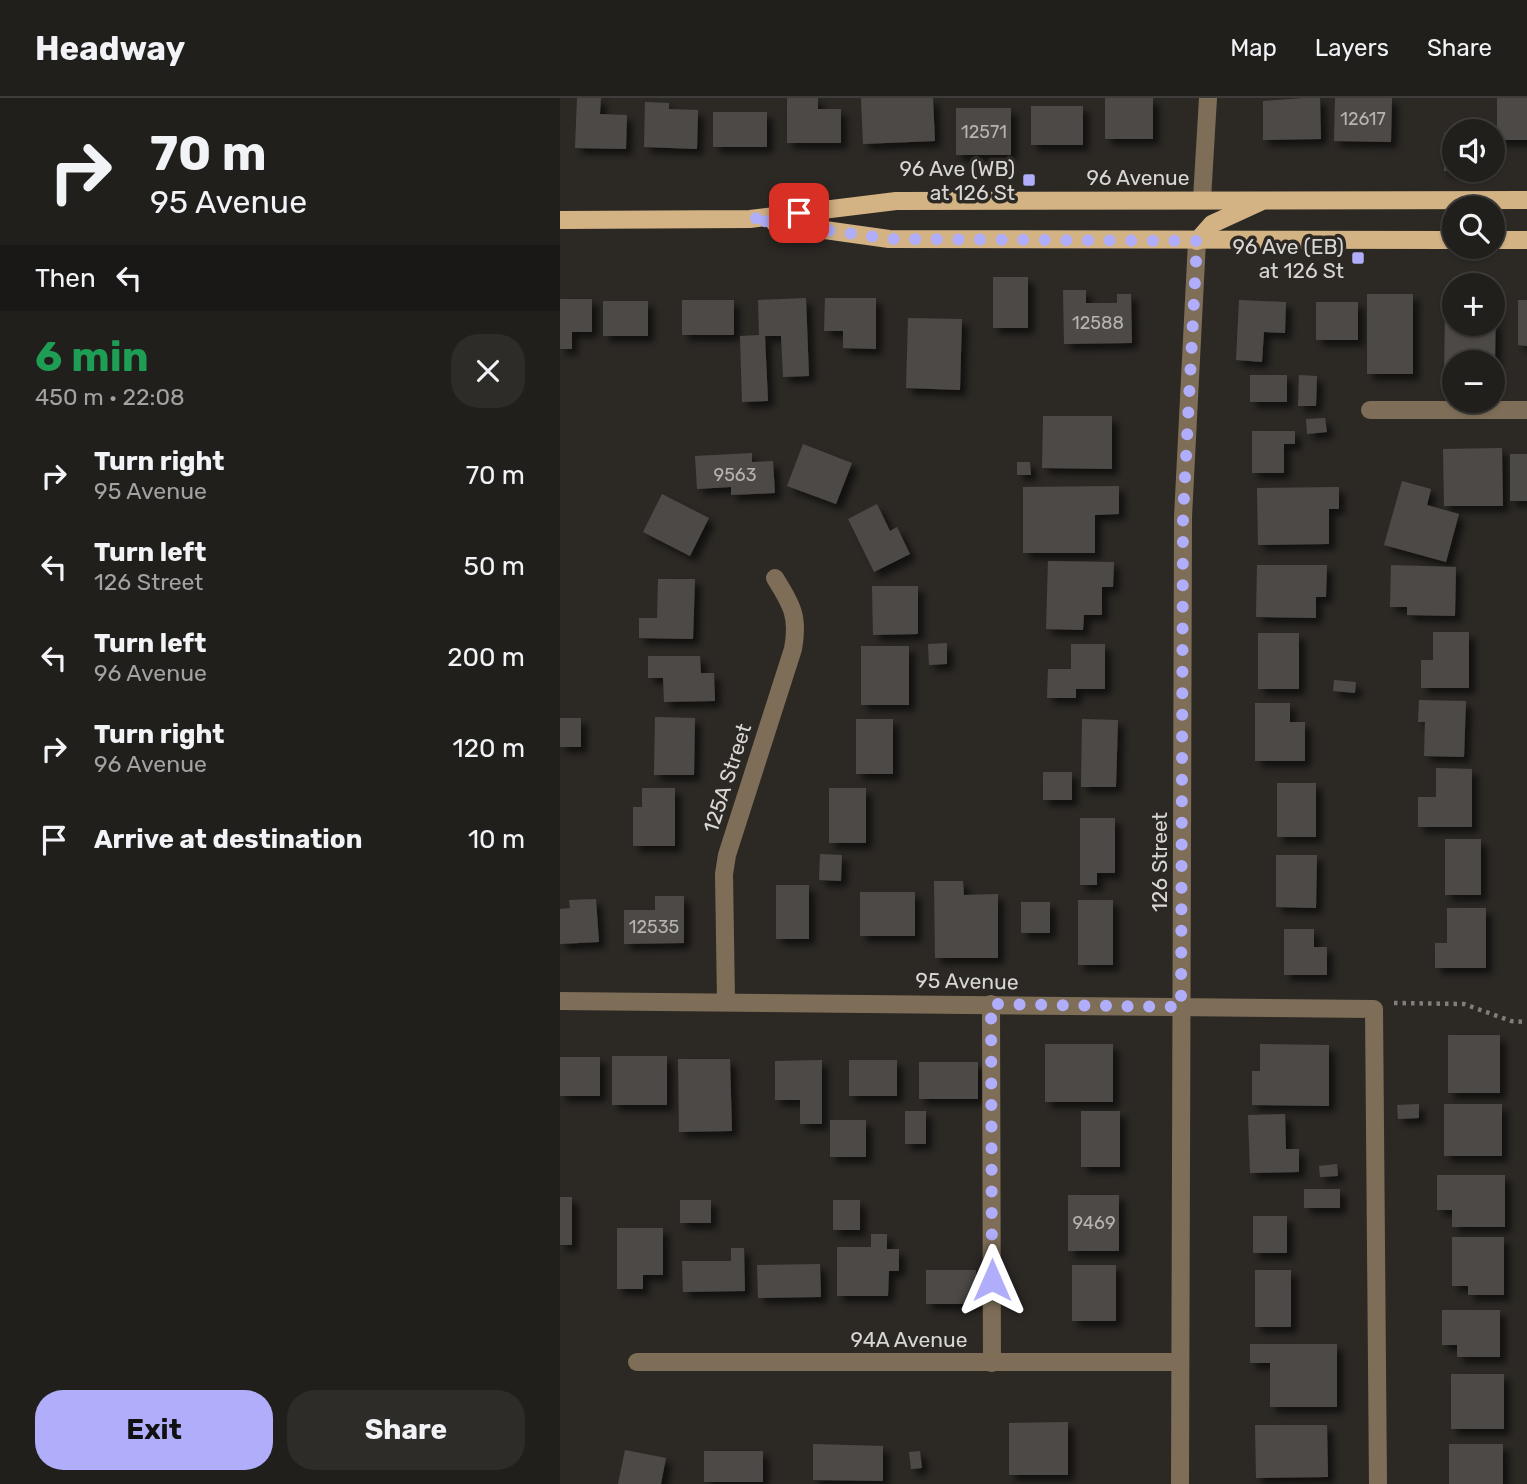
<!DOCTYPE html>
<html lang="en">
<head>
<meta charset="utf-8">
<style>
  :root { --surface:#211f1c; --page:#2d2c29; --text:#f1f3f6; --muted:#a2a2a3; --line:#3e3d3b; --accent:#b0aefa }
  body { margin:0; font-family:Rubik,sans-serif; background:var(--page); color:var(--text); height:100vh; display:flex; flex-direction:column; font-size:26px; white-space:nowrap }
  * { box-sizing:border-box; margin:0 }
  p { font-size:23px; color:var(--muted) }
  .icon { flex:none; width:38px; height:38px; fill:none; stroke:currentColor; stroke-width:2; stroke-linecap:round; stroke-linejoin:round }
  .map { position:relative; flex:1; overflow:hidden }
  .panel { display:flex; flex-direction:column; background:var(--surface); width:560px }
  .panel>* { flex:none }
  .banner { background:#211f1c; color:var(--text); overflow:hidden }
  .tools { position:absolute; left:882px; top:21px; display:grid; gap:14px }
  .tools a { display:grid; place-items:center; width:63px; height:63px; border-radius:50%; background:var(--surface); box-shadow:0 2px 5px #0004,0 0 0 2px var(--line); font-size:35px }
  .pin { position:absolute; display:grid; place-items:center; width:60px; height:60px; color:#fff; margin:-30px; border-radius:14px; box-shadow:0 4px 10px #0006 }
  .me { position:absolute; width:77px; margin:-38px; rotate:0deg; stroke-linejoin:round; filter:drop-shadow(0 0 5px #0008) }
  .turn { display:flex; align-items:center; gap:24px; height:147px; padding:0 35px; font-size:32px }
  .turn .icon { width:91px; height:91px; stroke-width:2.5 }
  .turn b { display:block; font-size:49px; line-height:60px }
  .then { display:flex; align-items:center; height:66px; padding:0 35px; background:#0003; gap:14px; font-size:26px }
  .round { display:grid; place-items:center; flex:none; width:74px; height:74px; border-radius:28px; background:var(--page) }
  .summary { display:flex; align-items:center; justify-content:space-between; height:119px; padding:0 35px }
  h1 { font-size:42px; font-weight:700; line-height:52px; color:#1e9e55 }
  .primary-button { display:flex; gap:14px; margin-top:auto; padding:14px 35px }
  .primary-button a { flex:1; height:80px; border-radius:28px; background:var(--accent); color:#111; font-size:28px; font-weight:700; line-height:80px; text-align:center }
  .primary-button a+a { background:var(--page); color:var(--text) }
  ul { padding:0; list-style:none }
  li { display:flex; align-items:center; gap:21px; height:91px; padding:0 35px }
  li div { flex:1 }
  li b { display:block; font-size:26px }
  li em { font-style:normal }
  header { display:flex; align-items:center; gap:42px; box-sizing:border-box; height:98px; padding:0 35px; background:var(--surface); border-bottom:2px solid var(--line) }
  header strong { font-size:33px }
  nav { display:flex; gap:38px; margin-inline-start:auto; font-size:24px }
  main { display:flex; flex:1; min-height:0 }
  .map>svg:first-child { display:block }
  .building { fill:#4e4a46; filter:url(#shadow) }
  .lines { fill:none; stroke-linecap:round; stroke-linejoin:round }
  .path { stroke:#807e7a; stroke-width:4.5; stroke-dasharray:3.5 5; stroke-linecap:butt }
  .minor { stroke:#7e6e58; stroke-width:18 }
  .major { stroke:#d3b284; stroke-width:18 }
  .route { stroke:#b0aefa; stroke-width:12; stroke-dasharray:0 21.6 }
  .poi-dot { fill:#b0aefa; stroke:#2c2925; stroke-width:2.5 }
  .labels { text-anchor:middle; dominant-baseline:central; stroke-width:7; stroke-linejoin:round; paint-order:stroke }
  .number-label { font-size:18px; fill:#b6b4b0 }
  .poi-label { font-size:21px; fill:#d9d7d4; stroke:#2c2925; text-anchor:end }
  .street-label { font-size:21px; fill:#d9d7d4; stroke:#2c2925 }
</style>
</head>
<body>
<header>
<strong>Headway</strong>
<nav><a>Map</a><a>Layers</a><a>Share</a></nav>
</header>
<main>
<section class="panel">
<div class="banner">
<div class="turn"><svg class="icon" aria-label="right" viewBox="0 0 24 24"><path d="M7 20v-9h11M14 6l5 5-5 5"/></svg><div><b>70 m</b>95 Avenue</div></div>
<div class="then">Then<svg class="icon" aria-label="left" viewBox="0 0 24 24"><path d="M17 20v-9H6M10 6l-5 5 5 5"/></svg></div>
</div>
<div class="summary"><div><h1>6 min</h1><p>450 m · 22:08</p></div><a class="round"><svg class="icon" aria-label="close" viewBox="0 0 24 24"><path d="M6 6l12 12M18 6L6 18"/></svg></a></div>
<ul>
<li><svg class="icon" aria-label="right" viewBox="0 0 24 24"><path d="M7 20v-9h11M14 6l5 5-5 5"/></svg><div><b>Turn right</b><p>95 Avenue</p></div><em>70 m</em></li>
<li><svg class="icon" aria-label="left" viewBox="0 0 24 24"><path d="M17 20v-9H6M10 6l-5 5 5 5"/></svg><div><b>Turn left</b><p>126 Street</p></div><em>50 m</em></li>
<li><svg class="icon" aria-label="left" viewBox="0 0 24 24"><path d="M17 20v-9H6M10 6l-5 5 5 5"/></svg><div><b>Turn left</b><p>96 Avenue</p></div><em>200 m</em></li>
<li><svg class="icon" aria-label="right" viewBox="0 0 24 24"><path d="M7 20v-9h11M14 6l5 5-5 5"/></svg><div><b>Turn right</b><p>96 Avenue</p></div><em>120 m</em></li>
<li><svg class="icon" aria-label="arrive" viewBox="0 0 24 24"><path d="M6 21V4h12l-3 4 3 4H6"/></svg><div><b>Arrive at destination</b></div><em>10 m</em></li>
</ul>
<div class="primary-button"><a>Exit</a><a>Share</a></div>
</section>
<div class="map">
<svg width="967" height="1386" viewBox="0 0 967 1386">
  <defs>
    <filter id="shadow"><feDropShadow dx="6" dy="6" stdDeviation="3.5" flood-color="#0009"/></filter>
  </defs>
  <rect width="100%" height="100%" fill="#2c2925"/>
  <!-- building -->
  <g class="building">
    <path d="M17 0H41L40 16 67 17 66 51 15 50Z"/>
    <path d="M227 0H258V11H281V45H227Z"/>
    <path d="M301 0H373L375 43 303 46Z"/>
    <rect x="545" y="0" width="48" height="41"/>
    <path d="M743 0H760L761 41 703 42V3Z"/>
    <path d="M775 0H832L831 44 774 43Z"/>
    <rect x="937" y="0" width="30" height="42"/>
    <path d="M85 4 109 5V11L138 12 137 51 84 49Z"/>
    <rect x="471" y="8" width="52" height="39"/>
    <rect x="396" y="10" width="55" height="47"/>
    <rect x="153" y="14" width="54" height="35"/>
    <rect x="884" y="35" width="10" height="38"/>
    <rect x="433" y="179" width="35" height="51"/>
    <path d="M503 192H526V205H557V196H571L572 245 504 246Z"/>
    <rect x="807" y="196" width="46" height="80"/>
    <path d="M246 200 249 278 223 279 221 238H205L208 303 182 304 180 238 199 237 198 202Z"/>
    <path d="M265 200H316V251L283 250V233H264Z"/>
    <path d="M0 201H32V234H12V251H0Z"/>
    <rect x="122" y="202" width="52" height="35"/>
    <path d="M679 202 726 204 725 235 704 234 702 264 676 262Z"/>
    <path d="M958 202H967V248L958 247Z"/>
    <rect x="43" y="203" width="45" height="35"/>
    <path d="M933 203H936L935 264H894V276H884L885 214H894V226H933Z"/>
    <rect x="756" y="204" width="42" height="38"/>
    <path d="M348 220 402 221 400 292 346 290Z"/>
    <rect x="690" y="277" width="37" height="27"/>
    <path d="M739 277 757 278 756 308H738Z"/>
    <path d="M483 318H552V371L482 370Z"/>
    <path d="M765 320 767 334 747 336 746 321Z"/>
    <path d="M692 333H735V346H724V375H692Z"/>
    <path d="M243 346 292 365 276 406 227 388Z"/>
    <path d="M942 350 943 408H884L883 351Z"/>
    <path d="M192 355V364L213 363 215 395 171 397V389L137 391 135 358Z"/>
    <rect x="950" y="356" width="17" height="47"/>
    <path d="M457 364H470L471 377H457Z"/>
    <path d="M842 383 871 391 867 407 899 416 886 464 824 447Z"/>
    <path d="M559 388V416L535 417V455H463V389Z"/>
    <path d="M779 389V411H769V446L698 447 697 390Z"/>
    <path d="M102 396 149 420 130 458 83 434Z"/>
    <path d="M317 406 330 433 337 429 350 456 314 474 288 421Z"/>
    <path d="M488 463 554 464 553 489H542V517H524L523 532 486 531Z"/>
    <path d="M697 467H767L766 499H756V520L696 519Z"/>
    <path d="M831 467 896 469 895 518 847 517V509H830Z"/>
    <path d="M98 481H135L133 541 79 540V520H97Z"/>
    <path d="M312 488H358V536L313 537Z"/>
    <path d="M873 534H909V590H861V562H873Z"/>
    <rect x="698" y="535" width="41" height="56"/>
    <path d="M387 545V566L369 567 368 546Z"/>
    <path d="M511 546H545V591H516V600H487L488 571H511Z"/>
    <rect x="301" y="548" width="48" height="59"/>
    <path d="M88 558H140L141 575H154L155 603 104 604 103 580H88Z"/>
    <path d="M774 582 796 584 795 595 773 593Z"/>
    <path d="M859 602 906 603 904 659 864 658 865 624H858Z"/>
    <path d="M695 605H730V624H745V663H695Z"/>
    <path d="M95 619 135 620 134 677H94Z"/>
    <rect x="0" y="620" width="21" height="29"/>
    <rect x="296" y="621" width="37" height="55"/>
    <path d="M522 621 558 622 556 689H521Z"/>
    <path d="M876 670 912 671V729H858V699H876Z"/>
    <rect x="483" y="674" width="29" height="28"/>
    <rect x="717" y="685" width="39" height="54"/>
    <path d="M82 690H115V748H73V709H82Z"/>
    <rect x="269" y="690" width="37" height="55"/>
    <path d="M520 720H555V775H537V787H520Z"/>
    <rect x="885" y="741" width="36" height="56"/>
    <path d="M260 756 282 757 281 783 259 782Z"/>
    <path d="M716 757H757L756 810 716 809Z"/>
    <path d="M374 783H403L404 797 438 796V860H375Z"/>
    <rect x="216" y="787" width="33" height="54"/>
    <rect x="300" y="794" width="55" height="44"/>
    <path d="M95 798H124V845L64 846V812H95Z"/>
    <path d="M36 801 39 844 0 846V811L10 810 9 802Z"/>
    <rect x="518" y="802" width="35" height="65"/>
    <rect x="461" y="804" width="29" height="31"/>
    <path d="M887 810H926V870H875V845H887Z"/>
    <path d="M724 831H754V849H767V877H724Z"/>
    <rect x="888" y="937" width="52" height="58"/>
    <rect x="485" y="946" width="68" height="58"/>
    <path d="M700 946 769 947V1008L692 1007V973H700Z"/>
    <rect x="52" y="958" width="55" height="49"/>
    <rect x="0" y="959" width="40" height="39"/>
    <path d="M118 961H170L172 1033 119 1034Z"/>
    <path d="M262 962V1026H240V1002H215V963Z"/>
    <rect x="289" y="962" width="48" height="36"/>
    <rect x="359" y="964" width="59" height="37"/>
    <path d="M859 1006V1020L838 1021 837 1007Z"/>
    <rect x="884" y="1006" width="58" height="52"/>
    <rect x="345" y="1013" width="21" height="33"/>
    <rect x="521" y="1013" width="39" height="56"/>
    <path d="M725 1016 726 1051H739V1074L690 1075 688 1017Z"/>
    <rect x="270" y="1022" width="36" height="37"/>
    <path d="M777 1066 778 1078 760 1079 759 1068Z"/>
    <path d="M877 1077H945V1129H892V1112H877Z"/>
    <rect x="744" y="1091" width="36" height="19"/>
    <rect x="508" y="1097" width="51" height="56"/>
    <rect x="0" y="1099" width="12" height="48"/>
    <rect x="120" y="1102" width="31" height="23"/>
    <rect x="273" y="1102" width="27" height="30"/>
    <rect x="693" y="1118" width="34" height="37"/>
    <path d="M57 1130H103V1177H83V1191H57Z"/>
    <path d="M311 1136H327V1151H339V1173H329L328 1198H277V1149H311Z"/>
    <path d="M892 1139H944V1197H908V1188H892Z"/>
    <path d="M171 1150H184L185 1193 123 1194 122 1163H171Z"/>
    <path d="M260 1166 261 1199 198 1200 197 1167Z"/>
    <rect x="512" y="1167" width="44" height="56"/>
    <rect x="366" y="1172" width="50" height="34"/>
    <rect x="695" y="1172" width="36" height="57"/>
    <path d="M882 1212H940V1259H897V1247H882Z"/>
    <path d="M690 1246H777V1309H710V1265H690Z"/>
    <rect x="891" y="1276" width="53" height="55"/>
    <path d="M508 1324V1377H449V1325Z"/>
    <path d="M695 1327H767L768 1379 696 1380Z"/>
    <path d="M253 1346 323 1348V1383L253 1382Z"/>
    <rect x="889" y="1346" width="54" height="40"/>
    <path d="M65 1352 106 1360 101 1386H58Z"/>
    <rect x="144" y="1353" width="59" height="31"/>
    <path d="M360 1353 362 1370 351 1371 349 1354Z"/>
  </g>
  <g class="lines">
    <!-- path -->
    <path class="path" d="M834 905 904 906 951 923 967 924"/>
    <!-- minor -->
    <g class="minor">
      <path d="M642 101 648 0"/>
      <path d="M810 312H967"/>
      <path d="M0 903 814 911 818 1386"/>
      <path d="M166 903 164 776 167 757 233 551C239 519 232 507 215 480"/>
      <path d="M431 906 432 1265"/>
      <path d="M77 1264H620"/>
      <path d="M620 1386 623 419 637 143"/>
    </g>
    <!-- major -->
    <g class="major">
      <path d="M0 122 190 121 336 103 967 102"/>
      <path d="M215 125 329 141 894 142"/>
      <path d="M933 142H967"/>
      <path d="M637 143 652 126 700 104"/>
    </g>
  </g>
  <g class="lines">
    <!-- route -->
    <path class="route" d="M239 115 190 121 329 141 637 143 623 419 621 909 431 906 432 1182"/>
  </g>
  <!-- markers -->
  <g class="poi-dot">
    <rect x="462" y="75" width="14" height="14" rx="3.5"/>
    <rect x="791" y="153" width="14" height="14" rx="3.5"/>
  </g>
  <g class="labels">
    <!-- number labels -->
    <g class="number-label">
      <text x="803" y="21">12617</text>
      <text x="424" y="34">12571</text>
      <text x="538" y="225">12588</text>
      <text x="175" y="377">9563</text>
      <text x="94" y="829">12535</text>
      <text x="534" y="1125">9469</text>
    </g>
    <!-- poi labels -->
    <g class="poi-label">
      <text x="455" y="70">96 Ave (WB)<tspan x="455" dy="24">at 126 St</tspan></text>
      <text x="784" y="148">96 Ave (EB)<tspan x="784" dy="24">at 126 St</tspan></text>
    </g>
    <!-- street labels -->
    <g class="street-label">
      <text x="578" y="79">96 Avenue</text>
      <text transform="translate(167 680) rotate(-72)">125A Street</text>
      <text transform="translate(599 764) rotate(-90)">126 Street</text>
      <text transform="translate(407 883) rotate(1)">95 Avenue</text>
      <text x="349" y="1241">94A Avenue</text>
    </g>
  </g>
</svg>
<div class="tools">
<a><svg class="icon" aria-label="sound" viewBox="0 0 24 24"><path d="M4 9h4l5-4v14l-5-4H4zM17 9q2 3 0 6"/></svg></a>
<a><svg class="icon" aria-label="search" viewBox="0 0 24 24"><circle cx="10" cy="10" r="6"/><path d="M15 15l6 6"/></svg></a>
<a>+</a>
<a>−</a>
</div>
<div class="pin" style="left:239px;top:115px;background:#d93025"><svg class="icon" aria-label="arrive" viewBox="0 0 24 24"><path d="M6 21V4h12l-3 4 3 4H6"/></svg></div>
<svg class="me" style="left:432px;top:1182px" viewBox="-20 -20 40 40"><path d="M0-17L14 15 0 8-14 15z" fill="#b0aefa" stroke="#fff" stroke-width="4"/></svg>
</div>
</main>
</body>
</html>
